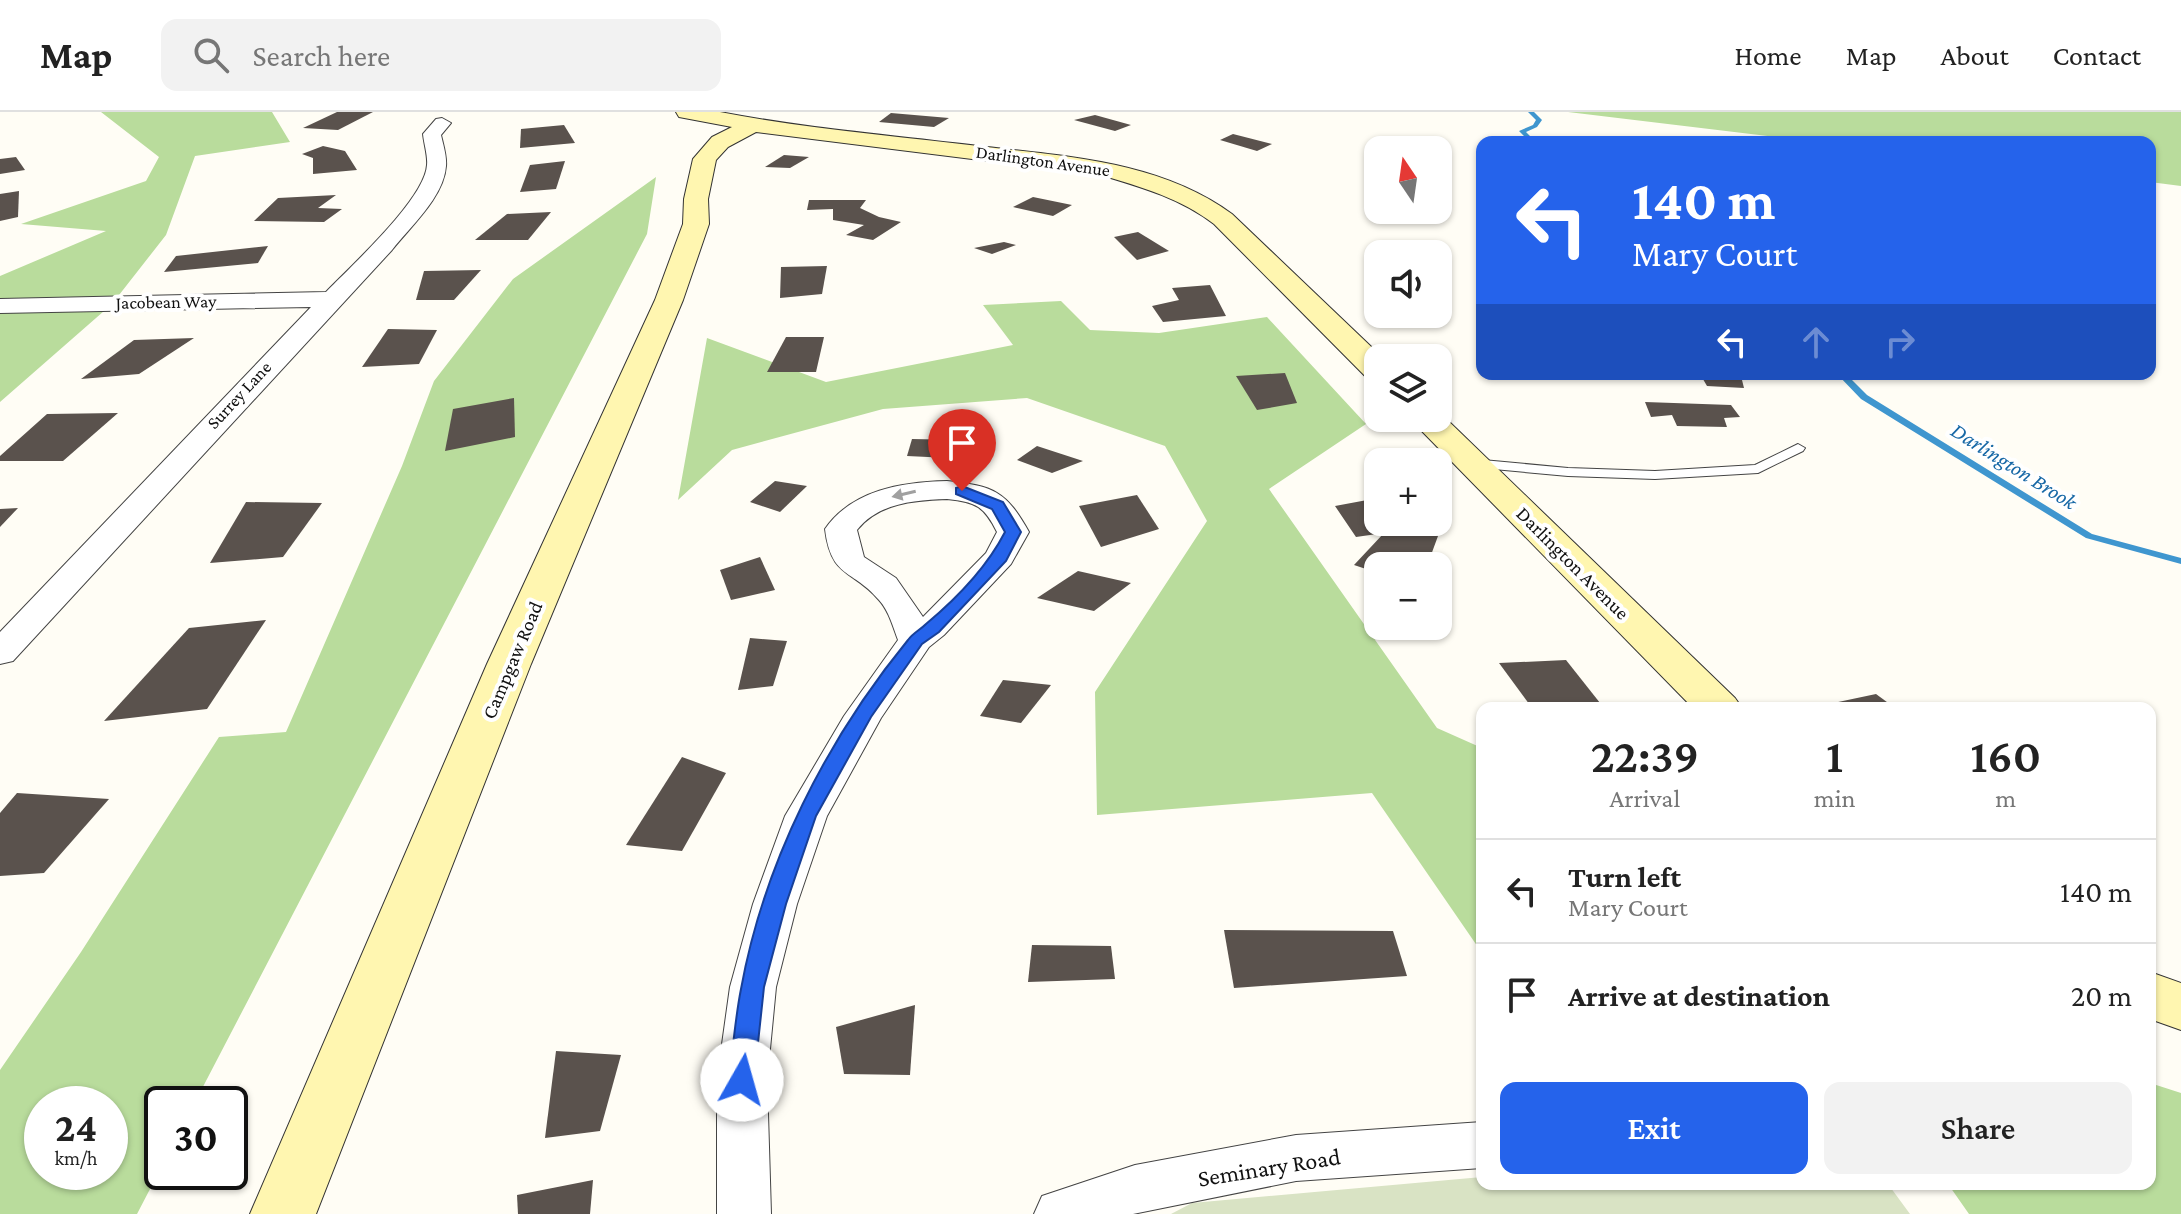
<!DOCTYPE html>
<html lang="en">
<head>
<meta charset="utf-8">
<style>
  :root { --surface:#fff; --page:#f2f2f2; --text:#222; --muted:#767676; --line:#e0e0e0; --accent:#2563eb }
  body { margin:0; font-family:"Crimson Pro",serif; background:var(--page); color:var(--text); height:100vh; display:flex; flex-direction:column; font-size:30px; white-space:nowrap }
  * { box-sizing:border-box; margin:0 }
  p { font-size:26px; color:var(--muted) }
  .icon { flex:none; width:44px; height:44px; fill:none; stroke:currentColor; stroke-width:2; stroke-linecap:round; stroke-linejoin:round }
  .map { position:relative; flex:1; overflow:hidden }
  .details { position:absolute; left:1476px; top:590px; width:680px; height:488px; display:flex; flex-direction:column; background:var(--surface); border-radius:16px; box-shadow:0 2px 6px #0004 }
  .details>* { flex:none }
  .guide { position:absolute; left:1476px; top:24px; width:680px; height:244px; border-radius:16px; box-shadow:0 2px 6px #0004; background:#2563eb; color:#fff; overflow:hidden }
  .needle { width:52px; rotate:347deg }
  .controls { position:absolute; left:1364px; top:24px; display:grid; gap:16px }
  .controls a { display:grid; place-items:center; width:88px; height:88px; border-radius:16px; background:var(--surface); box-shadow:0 2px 6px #0004; font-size:40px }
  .speed { position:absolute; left:24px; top:974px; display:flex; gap:16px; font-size:40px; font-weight:700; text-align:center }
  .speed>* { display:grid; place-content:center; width:104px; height:104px; border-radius:50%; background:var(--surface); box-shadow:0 2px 6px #0004; line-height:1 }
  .speed small { font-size:20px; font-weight:400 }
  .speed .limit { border:4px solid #111; border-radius:12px; background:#fff; color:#111 }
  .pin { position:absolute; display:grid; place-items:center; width:68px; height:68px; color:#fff; margin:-82px -34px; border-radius:50% 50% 50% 0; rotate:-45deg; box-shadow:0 0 8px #0007 }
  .pin .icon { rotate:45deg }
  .me { position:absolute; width:88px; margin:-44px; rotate:7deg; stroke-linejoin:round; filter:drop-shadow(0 0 6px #0008) }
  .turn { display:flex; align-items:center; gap:28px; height:168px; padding:0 24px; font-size:36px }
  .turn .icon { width:104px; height:104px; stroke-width:2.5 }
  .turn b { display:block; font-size:56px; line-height:68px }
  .lanes { display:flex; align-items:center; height:76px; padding:0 24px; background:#0003; justify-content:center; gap:40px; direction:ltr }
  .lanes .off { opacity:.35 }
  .eta { display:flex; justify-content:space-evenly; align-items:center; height:136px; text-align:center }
  .eta b { font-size:48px; font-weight:600; line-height:56px }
  .cta { display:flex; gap:16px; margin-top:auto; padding:16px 24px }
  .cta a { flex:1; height:92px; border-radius:16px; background:var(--accent); color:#fff; font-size:32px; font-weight:600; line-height:92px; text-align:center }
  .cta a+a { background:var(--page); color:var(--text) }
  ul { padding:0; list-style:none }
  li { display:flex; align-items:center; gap:24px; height:104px; padding:0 24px; border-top:2px solid var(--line) }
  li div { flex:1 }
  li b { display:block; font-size:30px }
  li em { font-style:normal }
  header { display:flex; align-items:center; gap:48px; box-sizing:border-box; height:112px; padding:0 40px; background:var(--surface); border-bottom:2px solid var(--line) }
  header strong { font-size:38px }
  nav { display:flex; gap:44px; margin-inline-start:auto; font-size:28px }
  .search { width:560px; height:72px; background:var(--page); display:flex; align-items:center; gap:20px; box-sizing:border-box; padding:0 28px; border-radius:16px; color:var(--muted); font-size:30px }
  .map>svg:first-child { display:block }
  .forest { fill:#b9dc9c; fill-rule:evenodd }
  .cemetery { fill:#d9e3c4 }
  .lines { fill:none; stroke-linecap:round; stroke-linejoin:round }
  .stream { fill:#3f96cf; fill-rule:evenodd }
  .building { fill:#5a524d }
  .lane-casing { stroke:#444; stroke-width:2 }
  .street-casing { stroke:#444; stroke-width:2 }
  .secondary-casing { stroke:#333; stroke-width:2 }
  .lane { fill:#fff; fill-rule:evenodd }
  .street { fill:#fff; fill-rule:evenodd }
  .secondary { fill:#fff6b0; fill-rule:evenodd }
  .oneway { fill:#a0a0a0 }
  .route { fill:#2563eb; stroke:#184099; stroke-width:2 }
  .labels { text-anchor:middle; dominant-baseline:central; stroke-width:8; stroke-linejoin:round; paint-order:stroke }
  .far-street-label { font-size:18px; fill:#111; stroke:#fff }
  .street-label { font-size:20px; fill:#111; stroke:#fff }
  .water-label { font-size:22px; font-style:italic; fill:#1768a6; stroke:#fff }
  .near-street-label { font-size:24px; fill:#111; stroke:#fff }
</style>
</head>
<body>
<header>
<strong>Map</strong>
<div class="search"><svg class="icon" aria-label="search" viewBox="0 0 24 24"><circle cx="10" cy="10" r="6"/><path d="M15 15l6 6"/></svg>Search here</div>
<nav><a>Home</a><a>Map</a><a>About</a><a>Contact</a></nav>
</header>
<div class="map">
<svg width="2181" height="1102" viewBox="0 0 2181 1102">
  <rect width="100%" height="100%" fill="#fffdf5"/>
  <!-- forest -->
  <g class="forest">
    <path d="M101 0H272L290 30 195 44 166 123 112 192 0 290V164L106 119 21 112 146 69 159 45Z"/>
    <path d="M1568 0H2181V74L2150 70V30H1818Z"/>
    <path d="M656 65 647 122 194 992H162V1054L137 1102H0V958L81 840 219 625 286 620 402 354 434 269 513 167ZM42 992H110V1060H42Z"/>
    <path d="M1061 189 1090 218 1159 221 1267 205 1366 312 1269 377 1437 616 1482 636V841L1372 681 1097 703 1095 580 1207 409 1165 334 1027 286 883 297 732 338 678 388 707 226 826 270 1013 233 983 193Z"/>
    <path d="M2150 971 2181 981V1102H1969L1948 1072H2150Z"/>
  </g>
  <!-- cemetery -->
  <path class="cemetery" d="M1482 1065V1072H1888L1910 1102H1171L1192 1091Z"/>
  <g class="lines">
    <!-- stream -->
    <g class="stream">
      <path d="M1528 0H1534L1542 8 1537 15 1526 20 1536 30H1530L1519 19 1533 13 1536 8Z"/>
      <path d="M1837 262H1846L1867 283 2092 422 2181 446V452L2086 426 1861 287Z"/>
    </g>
  </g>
  <!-- building -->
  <g class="building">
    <path d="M337 0H373L338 18 303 16Z"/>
    <path d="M891 1 949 6 934 15 879 10Z"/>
    <path d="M1095 3 1131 13 1115 19 1074 8Z"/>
    <path d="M564 13 575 31 520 36 521 17Z"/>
    <path d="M1233 22 1272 32 1257 39 1220 28Z"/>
    <path d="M323 34 345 39 357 58 313 62V46L302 42Z"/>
    <path d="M784 43 809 45 790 56 765 55Z"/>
    <path d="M16 45 25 58 0 62V47Z"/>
    <path d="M565 49 556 77 520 80 530 53Z"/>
    <path d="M19 79 18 105 0 109V82Z"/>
    <path d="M336 83 318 96 342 97 324 110 254 109 278 86Z"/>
    <path d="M1033 85 1072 93 1053 104 1013 95Z"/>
    <path d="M809 88H866L860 96 879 105 901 110 873 128 846 123 864 113 833 108V97L807 98Z"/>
    <path d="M551 100 528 128H475L507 102Z"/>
    <path d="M1138 120 1169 139 1137 148 1114 125Z"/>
    <path d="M1004 130 1016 133 992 142 974 136Z"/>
    <path d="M268 134 258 151 164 160 176 144Z"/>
    <path d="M827 154 822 182 780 186 781 155Z"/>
    <path d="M481 158 454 188H416L424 159Z"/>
    <path d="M1210 173 1226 204 1163 210 1152 194 1179 188 1172 176Z"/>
    <path d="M388 217 437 218 419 252 362 255Z"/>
    <path d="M786 225H824L816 260H767Z"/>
    <path d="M194 226 139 262 81 267 134 228Z"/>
    <path d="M1285 261 1297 291 1257 298 1236 264Z"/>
    <path d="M1700 262H1779L1782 267 1742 268 1744 276 1707 274Z"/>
    <path d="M514 286 515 325 445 339 453 297Z"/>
    <path d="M1645 290 1731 293 1740 305 1724 306 1727 315 1677 314 1672 303 1651 305Z"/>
    <path d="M118 301 63 349H0V344L47 302Z"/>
    <path d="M912 327 962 328 970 347 907 344Z"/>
    <path d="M1037 334 1083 349 1052 361 1017 348Z"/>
    <path d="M775 369 807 374 780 400 750 390Z"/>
    <path d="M1137 383 1159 417 1101 435 1079 394Z"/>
    <path d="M1378 386V410H1424L1438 424 1427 454H1378V461L1354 453 1384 421 1356 425 1335 394Z"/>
    <path d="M246 390 322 391 283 445 210 451Z"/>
    <path d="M18 396 0 415V397Z"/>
    <path d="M760 445 775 478 731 488 720 458Z"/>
    <path d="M1078 459 1131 471 1094 499 1037 486Z"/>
    <path d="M266 508 207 597 104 609 189 516Z"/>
    <path d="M750 526 787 529 773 574 738 578Z"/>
    <path d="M1566 548 1604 596H1532L1499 551Z"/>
    <path d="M1003 568 1051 573 1021 611 980 604Z"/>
    <path d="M1876 582 1895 596H1827L1824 593Z"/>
    <path d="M682 645 726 661 682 739 626 733Z"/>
    <path d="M17 681 109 687 44 761 0 764V701Z"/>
    <path d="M1224 818 1393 819 1407 864 1234 876Z"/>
    <path d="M1032 833 1111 834 1115 867 1028 870Z"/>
    <path d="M915 893 910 963 844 962 836 915Z"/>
    <path d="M556 939 621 943 600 1019 545 1026Z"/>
    <path d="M593 1068 590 1102H518L517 1083Z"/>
  </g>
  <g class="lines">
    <defs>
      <path id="lane" d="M1798 332 1805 336 1803 339 1758 361 1655 367 1568 364 1472 355 1465 351 1472 347 1568 356 1655 359 1755 353Z"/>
      <g id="street">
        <path d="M442 6 451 11 441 23C443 32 447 44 446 54 444 85 410 115 392 138L13 549 0 552V520L311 195 0 201V187L326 180C350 155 425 87 427 53 428 44 424 32 423 22L436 7Z"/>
        <path d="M947 369C994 374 1006 379 1029 420L1011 452 944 523 929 535 881 606 827 704 797 792 776 875 767 968 771 1102H717V968L730 875 753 792 785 704 844 604 898 528C893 515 889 499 879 488 853 457 831 467 825 417 852 378 902 370 947 369ZM947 387C976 390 984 394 997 420L986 441 923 505 896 466 864 445 857 418C878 391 915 388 947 387Z"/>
        <path d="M1482 1010V1056L1296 1069 1133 1102H1034L1042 1084 1135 1053 1296 1023Z"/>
      </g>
      <g id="secondary">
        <path d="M676 0H720C808 17 898 24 987 35 1071 45 1161 50 1232 102L1383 246H1378V269L1367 266 1214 112C1180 86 1141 75 1101 63L756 20 728 35 716 48 708 87 709 112 683 188 531 552 316 1102H250L487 552 655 188 683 112 684 87 693 47 712 25 732 15 679 5Z"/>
        <path d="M1438 299 1735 586 1742 596H1693L1409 306H1438Z"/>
        <path d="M2150 860 2181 871V918L2150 907Z"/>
      </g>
    </defs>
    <!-- lane casing -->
    <use href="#lane" class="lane-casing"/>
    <!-- street casing -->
    <use href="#street" class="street-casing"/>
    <!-- secondary casing -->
    <use href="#secondary" class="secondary-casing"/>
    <!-- lane -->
    <use href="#lane" class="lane"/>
    <!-- street -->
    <use href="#street" class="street"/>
    <!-- secondary -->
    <use href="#secondary" class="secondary"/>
  </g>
  <!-- one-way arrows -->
  <defs><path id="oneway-solid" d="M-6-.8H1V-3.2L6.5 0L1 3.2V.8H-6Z" transform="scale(2)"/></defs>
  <use class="oneway" href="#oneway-solid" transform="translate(904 382) rotate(167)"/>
  <!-- route -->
  <path class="route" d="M962 374 1003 390 1021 420 1006 449 939 520 922 532 871 605 816 704 786 792 764 875 754 968 751 975 742 978 733 975 729 968C733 937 735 907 741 877 764 750 827 627 908 528 913 521 920 518 926 512 956 487 987 455 1005 420L992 397 956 382V376Z"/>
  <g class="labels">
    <!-- far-street labels -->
    <g class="far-street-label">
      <text transform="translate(1043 49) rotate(8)">Darlington Avenue</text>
      <text transform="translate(166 190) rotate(-1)">Jacobean Way</text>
      <text transform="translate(239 283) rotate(-47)">Surrey Lane</text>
    </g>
    <!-- street labels -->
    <g class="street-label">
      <text transform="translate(1573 451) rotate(45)">Darlington Avenue</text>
      <text transform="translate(512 548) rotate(-67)">Campgaw Road</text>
    </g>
    <!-- water labels -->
    <g class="water-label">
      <text transform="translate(2014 354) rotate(32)">Darlington Brook</text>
    </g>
    <!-- near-street labels -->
    <g class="near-street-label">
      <text transform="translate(1269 1055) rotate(-9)">Seminary Road</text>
    </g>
  </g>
</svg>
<div class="controls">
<a><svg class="needle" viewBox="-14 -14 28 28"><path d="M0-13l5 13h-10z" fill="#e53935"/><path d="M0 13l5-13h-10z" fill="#767676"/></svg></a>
<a><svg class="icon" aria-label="sound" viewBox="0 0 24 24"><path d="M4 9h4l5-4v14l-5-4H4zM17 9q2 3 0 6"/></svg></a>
<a><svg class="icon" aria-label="layers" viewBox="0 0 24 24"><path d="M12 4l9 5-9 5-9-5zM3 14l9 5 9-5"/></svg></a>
<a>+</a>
<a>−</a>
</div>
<div class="speed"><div>24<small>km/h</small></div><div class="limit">30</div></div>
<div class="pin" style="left:962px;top:379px;background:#d93025"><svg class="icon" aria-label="arrive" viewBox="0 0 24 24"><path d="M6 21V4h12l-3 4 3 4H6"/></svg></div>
<svg class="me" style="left:742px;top:968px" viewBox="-20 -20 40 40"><circle r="19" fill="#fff"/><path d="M0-13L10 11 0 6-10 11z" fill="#2563eb"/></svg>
<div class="guide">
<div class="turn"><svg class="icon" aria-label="left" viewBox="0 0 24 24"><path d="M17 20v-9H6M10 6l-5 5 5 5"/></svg><div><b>140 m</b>Mary Court</div></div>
<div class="lanes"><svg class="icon" aria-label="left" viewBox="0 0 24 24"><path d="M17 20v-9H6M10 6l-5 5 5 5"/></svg><svg class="icon off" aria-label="ahead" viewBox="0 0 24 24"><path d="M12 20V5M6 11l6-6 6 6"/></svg><svg class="icon off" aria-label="right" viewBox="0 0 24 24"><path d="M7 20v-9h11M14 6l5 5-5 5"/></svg></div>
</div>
<section class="details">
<div class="eta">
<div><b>22:39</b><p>Arrival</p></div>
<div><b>1</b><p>min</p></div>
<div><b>160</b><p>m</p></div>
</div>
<ul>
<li><svg class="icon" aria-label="left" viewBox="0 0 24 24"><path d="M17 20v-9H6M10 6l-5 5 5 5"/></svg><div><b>Turn left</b><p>Mary Court</p></div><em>140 m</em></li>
<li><svg class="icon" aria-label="arrive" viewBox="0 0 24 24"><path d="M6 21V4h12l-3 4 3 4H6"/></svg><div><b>Arrive at destination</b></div><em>20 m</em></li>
</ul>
<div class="cta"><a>Exit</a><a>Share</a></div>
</section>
</div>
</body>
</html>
